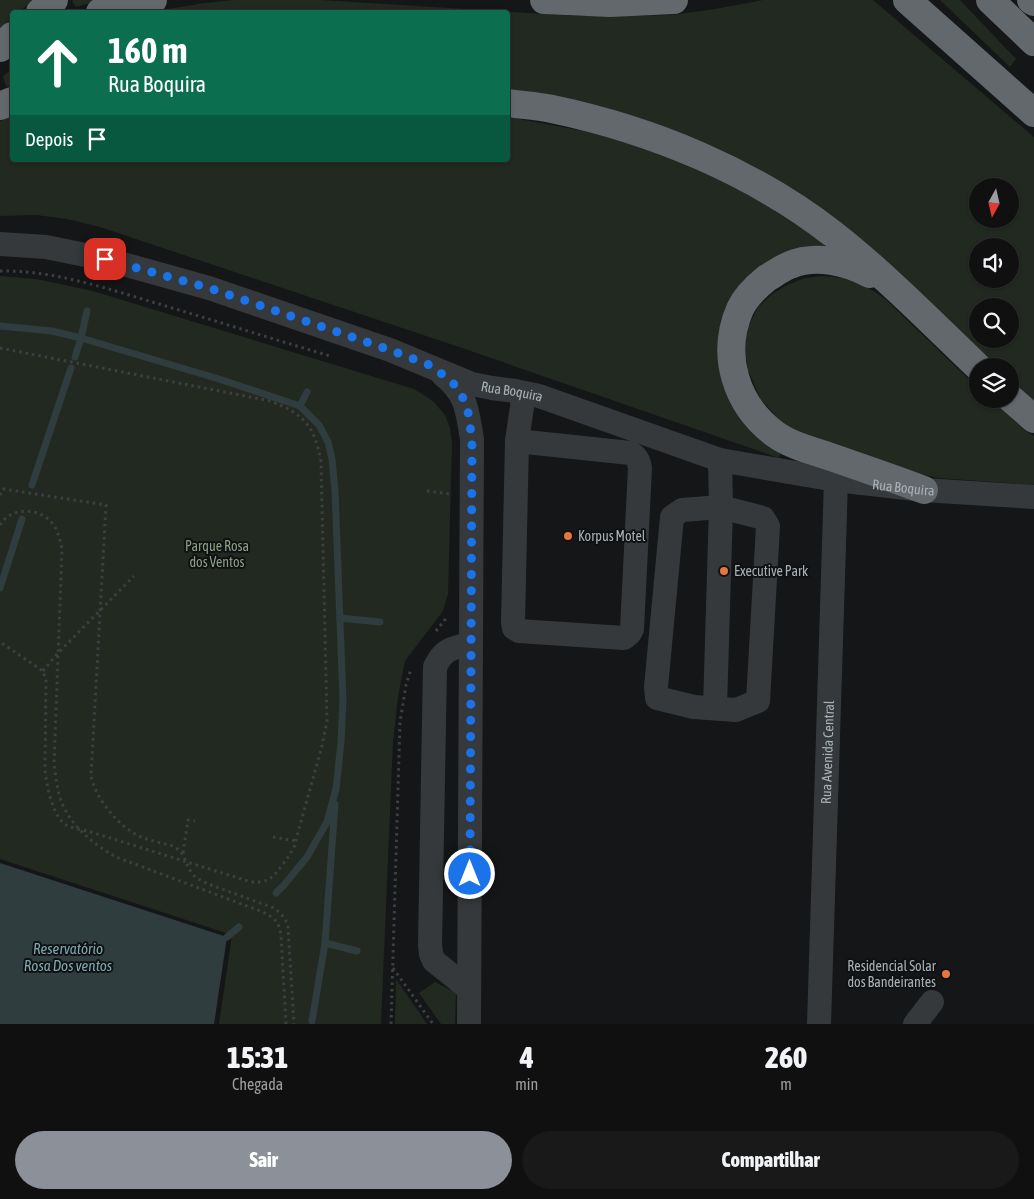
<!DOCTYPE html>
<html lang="pt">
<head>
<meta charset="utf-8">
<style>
  :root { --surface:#101011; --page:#19191a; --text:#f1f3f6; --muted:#9c9d9f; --line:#303031; --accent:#8c9099 }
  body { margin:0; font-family:"Asap Condensed",sans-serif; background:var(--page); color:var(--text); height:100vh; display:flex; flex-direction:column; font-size:19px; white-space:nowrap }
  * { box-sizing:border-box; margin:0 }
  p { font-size:16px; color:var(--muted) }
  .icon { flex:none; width:28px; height:28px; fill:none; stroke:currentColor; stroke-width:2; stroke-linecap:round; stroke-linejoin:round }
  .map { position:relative; height:1024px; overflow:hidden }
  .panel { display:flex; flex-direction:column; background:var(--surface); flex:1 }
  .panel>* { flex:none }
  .guide { position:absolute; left:10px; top:10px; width:500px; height:152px; border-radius:5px; box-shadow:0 1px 4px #0004,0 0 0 1px var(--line); background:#0b6e4f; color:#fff; overflow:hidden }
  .needle { width:32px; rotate:188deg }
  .tools { position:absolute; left:969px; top:178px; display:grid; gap:10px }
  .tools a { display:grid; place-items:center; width:50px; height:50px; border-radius:50%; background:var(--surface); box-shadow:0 1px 4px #0004,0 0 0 1px var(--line); font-size:25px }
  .pin { position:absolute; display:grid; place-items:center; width:42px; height:42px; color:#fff; margin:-21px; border-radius:10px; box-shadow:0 2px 8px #0006 }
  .me { position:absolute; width:55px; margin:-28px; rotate:0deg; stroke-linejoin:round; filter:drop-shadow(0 0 4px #0008) }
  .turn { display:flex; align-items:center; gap:18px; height:105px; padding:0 15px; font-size:22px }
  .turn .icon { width:65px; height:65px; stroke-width:2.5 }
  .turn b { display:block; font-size:35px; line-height:42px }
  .then { display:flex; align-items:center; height:48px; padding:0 15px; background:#0003; gap:10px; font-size:19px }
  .eta { display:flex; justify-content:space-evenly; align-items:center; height:85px; text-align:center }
  .eta b { font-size:30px; font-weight:800; line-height:35px }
  .primary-button { display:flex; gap:10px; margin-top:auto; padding:10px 15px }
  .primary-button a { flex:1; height:58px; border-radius:30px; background:var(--accent); color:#fff; font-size:20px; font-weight:800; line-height:58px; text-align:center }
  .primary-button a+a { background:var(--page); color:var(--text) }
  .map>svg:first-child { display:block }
  .green { fill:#222921; fill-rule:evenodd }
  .water { fill:#2f3d3f }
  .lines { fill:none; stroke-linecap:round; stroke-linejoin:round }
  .stream { stroke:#2f3d3f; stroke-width:7 }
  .path { stroke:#3c4042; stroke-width:3; stroke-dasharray:2.5 4; stroke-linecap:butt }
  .minor { stroke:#36393b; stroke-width:24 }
  .highway { stroke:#62686c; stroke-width:28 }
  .route { stroke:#1a73e8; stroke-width:9; stroke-dasharray:0 16.2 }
  .poi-dot { fill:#e8753c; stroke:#101112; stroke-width:2 }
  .labels { text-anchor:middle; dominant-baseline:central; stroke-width:4; stroke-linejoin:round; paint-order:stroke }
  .street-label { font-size:14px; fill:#a8b1b6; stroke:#101112 }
  .poi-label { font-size:14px; fill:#a8b1b6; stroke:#101112; text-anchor:start }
  .park-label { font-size:14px; fill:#88a080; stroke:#101112 }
  .water-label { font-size:15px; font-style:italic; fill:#80a9af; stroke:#101112 }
</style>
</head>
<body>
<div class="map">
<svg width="1034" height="1024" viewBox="0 0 1034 1024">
  <rect width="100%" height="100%" fill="#151617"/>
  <!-- green -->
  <g class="green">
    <path d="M0 0H33L19 12H12V18L0 29Z"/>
    <path d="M73 0H100L76 7 72 1Z"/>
    <path d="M233 0H321L578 16H628L672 15 715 9 763 0H873L1034 137V404L1023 396 1010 383V366H992L919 295 788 190 508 92V12H149L205 3ZM978 186H1010V219H978ZM978 246H1010V279H978ZM978 306H1010V339H978Z"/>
    <path d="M940 0H960L1016 59 1010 67Z"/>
    <path d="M12 69V85L6 87 3 76Z"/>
    <path d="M12 116V160H508V117L589 132 655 151 723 180 772 209 825 244 821 251 802 254 722 335 782 449 779 458 465 349 100 227 67 219 36 215 0 216V121Z"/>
    <path d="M0 276 36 279 93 291 414 389 433 401 445 415 450 428 452 444 448 594 443 611 405 661 398 697 393 742 381 1024H219L232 935 0 859Z"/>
    <path d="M823 276 844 278 864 285 884 298 977 387 978 399H990L1026 431 1034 436V485L938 478 859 460 801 435 781 422 760 398 748 370 744 342 748 327 758 307 772 294 787 285 805 278Z"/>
    <path d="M396 979 427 1024H395Z"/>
    <path d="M435 982 456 993 455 1024H441L419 993Z"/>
  </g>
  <!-- water -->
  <path class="water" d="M0 863 227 937 214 1024H0Z"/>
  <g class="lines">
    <!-- stream -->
    <g class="stream">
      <path d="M0 326 52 331 81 338 219 379 300 406 319 425 328 442 332 459 335 491 343 700 341 742 336 789 327 822 307 857 284 885 276 893"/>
      <path d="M75 357 81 338 87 311"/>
      <path d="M300 406 307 392"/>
      <path d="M32 485 71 368"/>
      <path d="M0 588 22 519"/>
      <path d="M340 618 380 622"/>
      <path d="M227 937 239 927"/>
      <path d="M325 943 357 951"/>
      <path d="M312 1021 325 943 335 804"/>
    </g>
    <!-- path -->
    <g class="path">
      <path d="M0 271C54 270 108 289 159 304 216 321 273 339 330 356"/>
      <path d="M0 348 270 401C304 414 314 425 321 461L327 721 322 746 294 847C291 853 287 859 282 865 273 878 268 883 251 882L91 832C84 830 75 829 68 826 53 820 46 784 45 769L46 681 43 671 0 642"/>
      <path d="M427 491 449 494"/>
      <path d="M0 495 3 489 106 505 91 776C96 799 118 826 139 836 150 841 162 843 173 846 187 854 184 862 191 872 195 878 202 881 208 884L274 908C281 913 286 919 288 927L294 1024"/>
      <path d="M0 525C11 507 39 507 52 523 58 530 60 540 62 549L54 765C56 777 57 789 61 801 71 826 93 844 116 857L263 912C276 919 279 922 281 936L286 1024"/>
      <path d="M436 631 448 616"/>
      <path d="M43 671 58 653 134 576"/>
      <path d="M273 837 296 841"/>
      <path d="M183 853 188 820 195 821"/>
      <path d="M393 968 433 1024"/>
      <path d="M391 1024 400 722 406 685 411 669"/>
    </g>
    <!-- minor -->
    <g class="minor">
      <path id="s1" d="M0 244 46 247 105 259 209 288 390 350 472 384 492 388 515 391 539 396 720 460 836 480 924 490 1034 497"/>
      <path d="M443 375C467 394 467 410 472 439L469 1024"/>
      <path d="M517 441 630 453C637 456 639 461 640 468L632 629 630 633 624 638 519 631 514 628 513 623 517 441 524 393"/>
      <path d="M721 507 763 518 768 526 758 701 736 710 694 707 657 698 656 687 672 517 682 510Z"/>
      <path d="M715 708 721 507 720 460"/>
      <path d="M469 989 434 961 431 954 430 944 435 667C444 648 452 649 471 643"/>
      <path id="s2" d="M819 1024 836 480"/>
      <path d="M915 1024 932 1002"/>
    </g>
    <!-- highway -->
    <g class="highway">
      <path d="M544 0 610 3 674 0"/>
      <path d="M907 0 1034 113"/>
      <path d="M990 0 1034 42"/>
      <path d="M1031 0 1034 2"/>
      <path d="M40 12 54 0"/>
      <path d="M100 12 153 0"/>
      <path d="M0 48 12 36"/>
      <path d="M508 103C522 105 538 106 552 109 652 130 752 171 833 234 884 274 930 321 978 367"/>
      <path d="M0 106 12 101"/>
      <path d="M870 274C847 262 816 254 790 265 782 268 774 274 767 278 757 286 745 298 740 309 720 355 736 405 775 434 790 445 810 450 828 456 860 467 892 478 924 490"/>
      <path d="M1010 398 1034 419"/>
    </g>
  </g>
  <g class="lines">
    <!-- route -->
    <path class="route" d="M105 259 209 288 390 350 432 366 453 383 463 398 468 412 472 439 470 874"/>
  </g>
  <!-- markers -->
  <g class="poi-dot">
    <circle cx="568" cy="536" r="5"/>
    <circle cx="724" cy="571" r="5"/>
    <circle cx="946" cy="974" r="5"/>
  </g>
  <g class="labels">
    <!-- street labels -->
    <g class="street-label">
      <text stroke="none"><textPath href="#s1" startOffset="535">Rua Boquira</textPath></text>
      <text stroke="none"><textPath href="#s1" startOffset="940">Rua Boquira</textPath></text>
      <text stroke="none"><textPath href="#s2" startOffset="272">Rua Avenida Central</textPath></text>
    </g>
    <!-- poi labels -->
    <g class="poi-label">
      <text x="578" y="536">Korpus Motel</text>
      <text x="734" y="571">Executive Park</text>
      <text x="936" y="966" text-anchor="end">Residencial Solar<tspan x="936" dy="16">dos Bandeirantes</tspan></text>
    </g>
    <!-- park labels -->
    <g class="park-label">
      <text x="217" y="546">Parque Rosa<tspan x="217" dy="16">dos Ventos</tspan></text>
    </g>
    <!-- water labels -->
    <g class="water-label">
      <text x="68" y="948">Reservatório<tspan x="68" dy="17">Rosa Dos ventos</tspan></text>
    </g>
  </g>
</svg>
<div class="tools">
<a><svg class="needle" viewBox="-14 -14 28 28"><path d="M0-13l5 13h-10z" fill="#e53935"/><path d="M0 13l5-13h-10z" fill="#9c9d9f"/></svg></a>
<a><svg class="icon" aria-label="sound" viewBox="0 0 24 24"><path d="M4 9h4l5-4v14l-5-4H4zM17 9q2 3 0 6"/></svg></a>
<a><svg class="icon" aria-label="search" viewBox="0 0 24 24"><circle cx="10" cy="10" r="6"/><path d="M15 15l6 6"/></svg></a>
<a><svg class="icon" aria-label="layers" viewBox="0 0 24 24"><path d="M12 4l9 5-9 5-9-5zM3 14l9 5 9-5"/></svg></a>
</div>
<div class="pin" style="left:105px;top:259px;background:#d93025"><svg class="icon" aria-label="arrive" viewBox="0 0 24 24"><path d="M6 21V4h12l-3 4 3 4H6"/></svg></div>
<svg class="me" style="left:470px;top:874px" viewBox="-20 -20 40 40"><circle r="17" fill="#1a73e8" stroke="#fff" stroke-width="3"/><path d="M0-11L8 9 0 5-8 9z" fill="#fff"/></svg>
<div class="guide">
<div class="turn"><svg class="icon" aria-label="ahead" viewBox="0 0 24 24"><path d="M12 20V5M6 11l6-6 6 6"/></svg><div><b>160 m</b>Rua Boquira</div></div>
<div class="then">Depois<svg class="icon" aria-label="arrive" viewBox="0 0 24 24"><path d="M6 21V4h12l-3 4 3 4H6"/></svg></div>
</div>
</div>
<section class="panel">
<div class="eta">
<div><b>15:31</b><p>Chegada</p></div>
<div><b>4</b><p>min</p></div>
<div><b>260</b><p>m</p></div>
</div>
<div class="primary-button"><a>Sair</a><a>Compartilhar</a></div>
</section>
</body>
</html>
